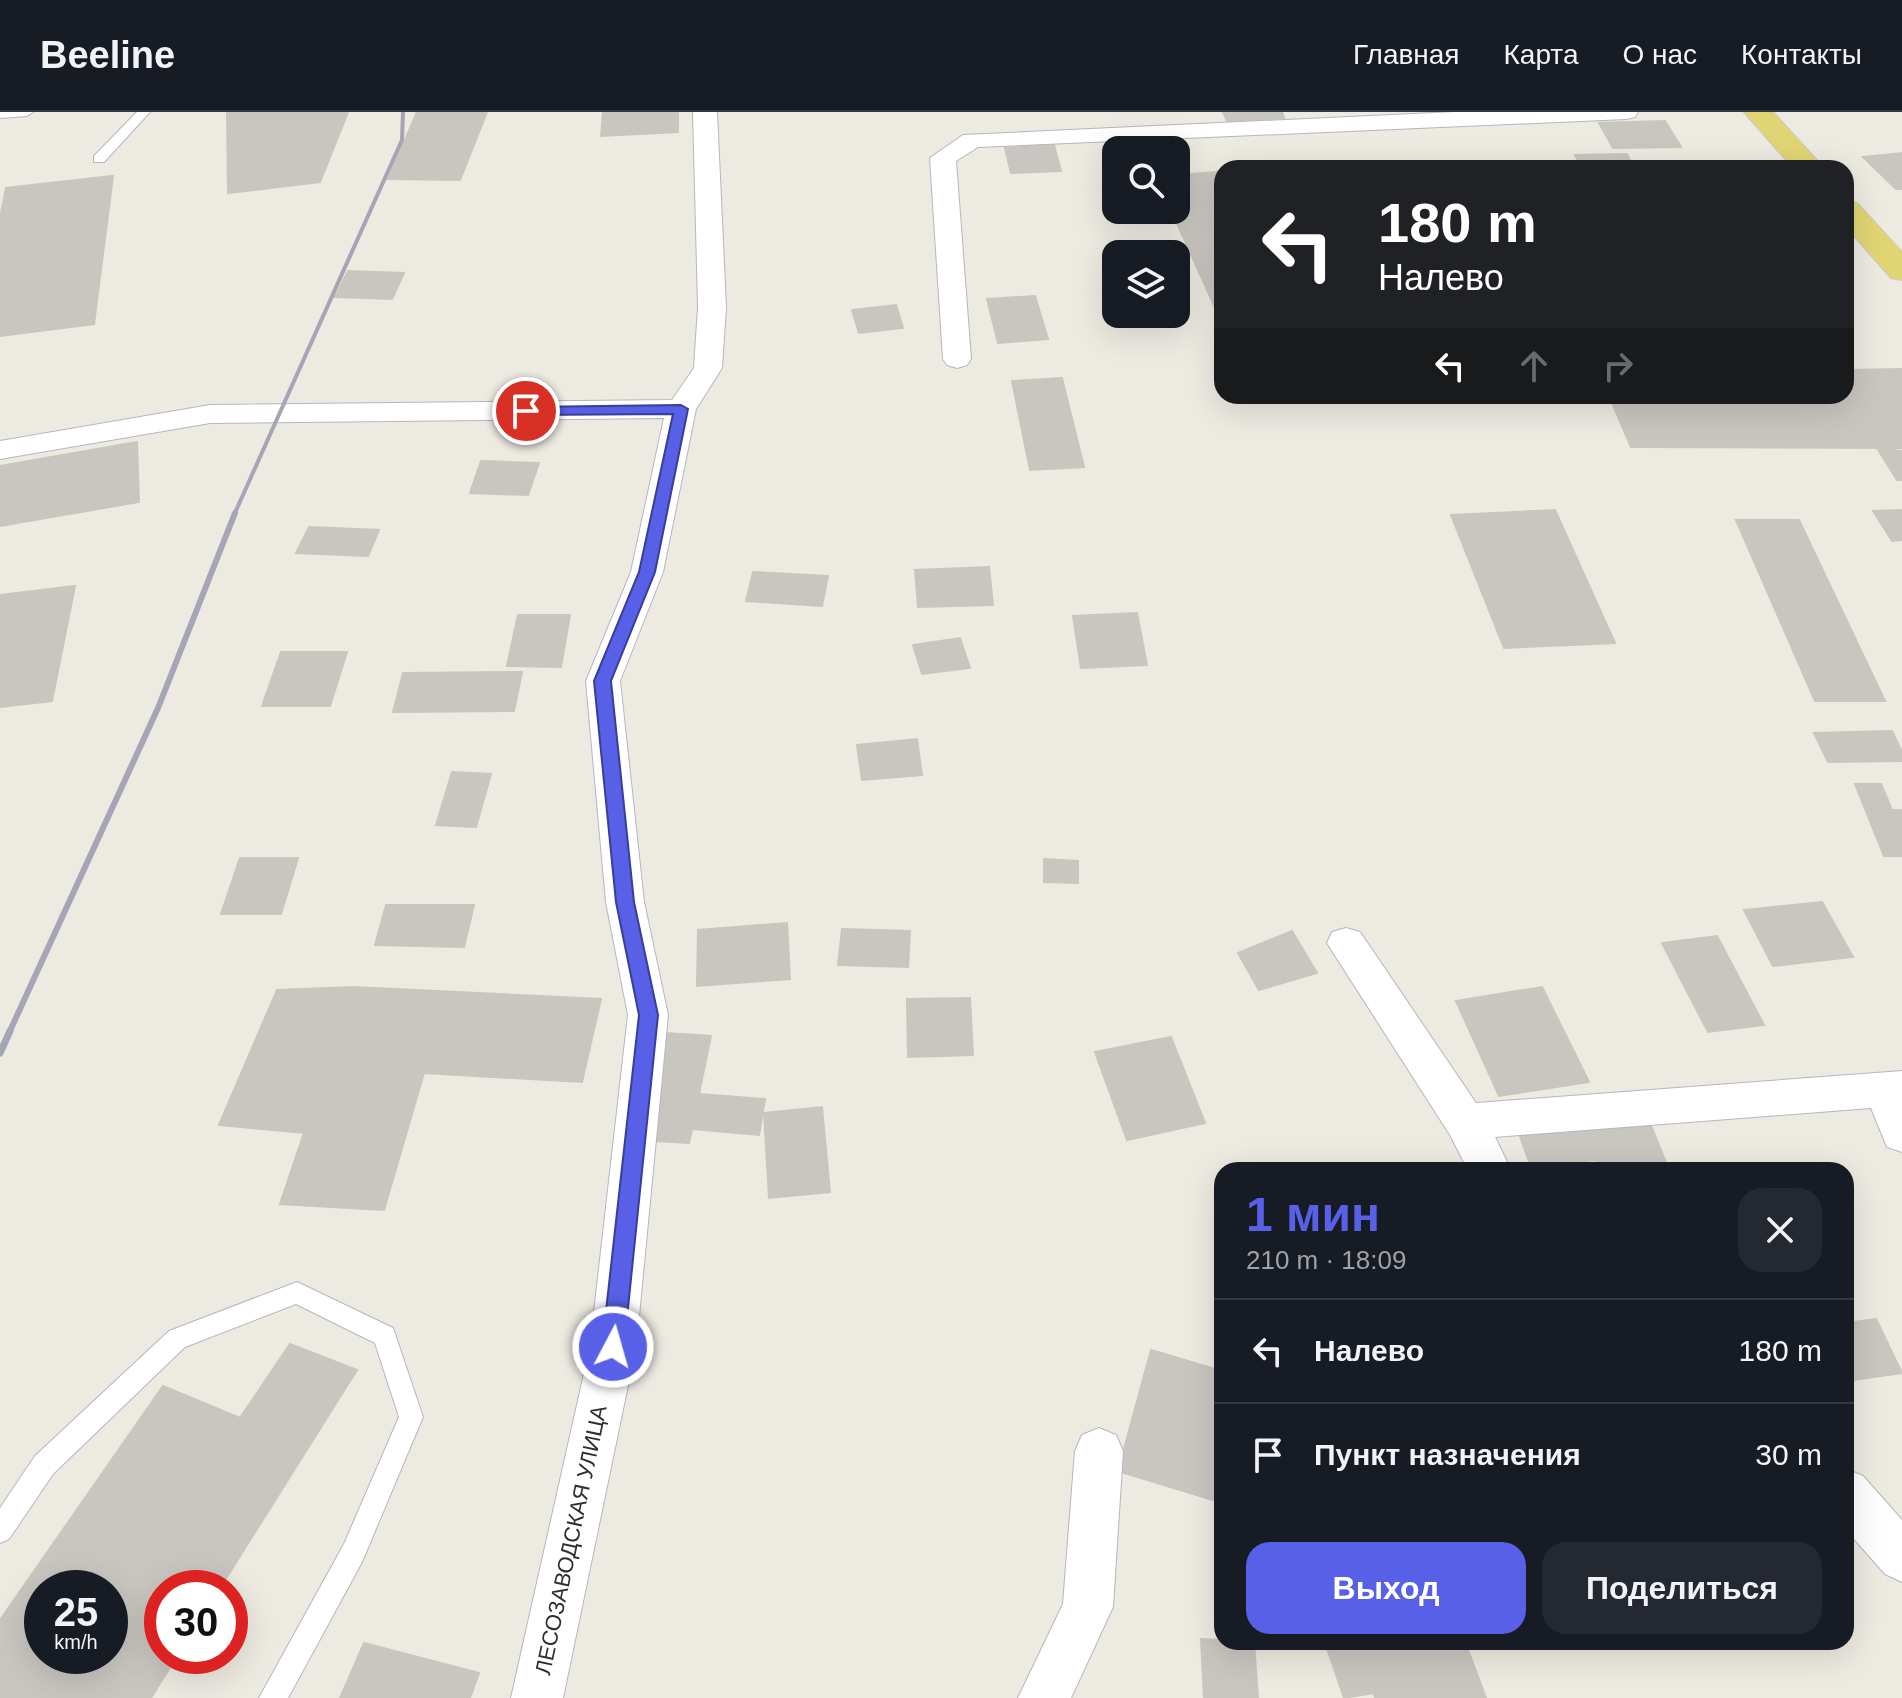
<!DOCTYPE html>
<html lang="ru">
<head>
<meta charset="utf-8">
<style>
  :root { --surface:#171b24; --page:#242831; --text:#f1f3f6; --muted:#9ea1a6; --line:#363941; --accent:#5760e6 }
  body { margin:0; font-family:Helvetica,sans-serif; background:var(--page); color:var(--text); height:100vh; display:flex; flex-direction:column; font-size:30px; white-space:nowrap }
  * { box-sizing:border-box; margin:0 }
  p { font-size:26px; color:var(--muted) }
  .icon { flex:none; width:44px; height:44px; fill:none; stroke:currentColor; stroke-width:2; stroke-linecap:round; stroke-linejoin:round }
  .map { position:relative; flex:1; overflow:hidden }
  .panel { position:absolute; left:1214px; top:1050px; width:640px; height:488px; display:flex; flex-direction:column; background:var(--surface); border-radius:24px; box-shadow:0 8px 32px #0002 }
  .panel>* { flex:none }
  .guide { position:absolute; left:1214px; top:48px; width:640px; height:244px; border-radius:24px; box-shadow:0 8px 32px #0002; background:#202124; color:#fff; overflow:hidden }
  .fabs { position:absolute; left:1102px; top:24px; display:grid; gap:16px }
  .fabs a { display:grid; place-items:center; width:88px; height:88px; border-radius:16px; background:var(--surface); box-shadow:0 8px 32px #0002; font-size:40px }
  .speed { position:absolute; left:24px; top:1458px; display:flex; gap:16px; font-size:40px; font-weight:700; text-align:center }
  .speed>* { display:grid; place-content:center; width:104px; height:104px; border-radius:50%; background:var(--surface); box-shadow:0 8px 32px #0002; line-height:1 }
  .speed small { font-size:20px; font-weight:400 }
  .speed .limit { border:12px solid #d22; background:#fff; color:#111 }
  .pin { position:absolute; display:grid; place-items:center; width:68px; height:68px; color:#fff; margin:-34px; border:4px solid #fff; border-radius:50%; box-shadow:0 2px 8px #0007 }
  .me { position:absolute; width:88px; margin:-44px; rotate:6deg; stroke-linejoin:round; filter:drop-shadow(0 0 6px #0008) }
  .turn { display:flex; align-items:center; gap:28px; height:168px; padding:0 32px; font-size:36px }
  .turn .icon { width:104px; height:104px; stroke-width:2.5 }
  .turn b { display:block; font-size:56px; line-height:68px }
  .lanes { display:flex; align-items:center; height:76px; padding:0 32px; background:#0003; justify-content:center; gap:40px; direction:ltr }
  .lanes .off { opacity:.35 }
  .round { display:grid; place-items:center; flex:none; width:84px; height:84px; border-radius:24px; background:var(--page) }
  .overview { display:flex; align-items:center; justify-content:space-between; height:136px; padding:0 32px }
  h1 { font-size:48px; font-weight:700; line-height:60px; color:var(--accent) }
  .cta { display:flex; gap:16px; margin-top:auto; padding:16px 32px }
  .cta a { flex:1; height:92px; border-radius:24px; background:var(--accent); color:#fff; font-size:32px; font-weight:700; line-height:92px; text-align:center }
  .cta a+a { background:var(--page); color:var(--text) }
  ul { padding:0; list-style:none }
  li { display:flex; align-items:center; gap:24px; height:104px; padding:0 32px; border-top:2px solid var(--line) }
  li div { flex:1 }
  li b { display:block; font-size:30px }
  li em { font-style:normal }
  header { display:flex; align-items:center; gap:48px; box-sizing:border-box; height:112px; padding:0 40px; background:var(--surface); border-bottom:2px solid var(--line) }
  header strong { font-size:38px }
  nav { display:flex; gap:44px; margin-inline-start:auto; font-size:28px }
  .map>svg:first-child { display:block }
  .building { fill:#c9c6c1; stroke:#c9c6bc; stroke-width:2; fill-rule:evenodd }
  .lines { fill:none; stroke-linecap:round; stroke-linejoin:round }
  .service-casing { stroke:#b5b6c0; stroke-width:2 }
  .minor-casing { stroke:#b5b6c0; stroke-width:2 }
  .primary-casing { stroke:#c9c9c9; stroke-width:2 }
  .service { fill:#fff; fill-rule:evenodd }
  .minor { fill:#fff; fill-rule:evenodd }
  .primary { fill:#e1d573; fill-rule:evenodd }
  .rail-far2 { stroke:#a5a5b5; stroke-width:4 }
  .rail-far1 { stroke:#a5a5b5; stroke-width:6 }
  .rail { stroke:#a5a5b5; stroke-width:7 }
  .route { fill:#5760e6; stroke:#393e96; stroke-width:2 }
  .labels { text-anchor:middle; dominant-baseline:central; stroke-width:8; stroke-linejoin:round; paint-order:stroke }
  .street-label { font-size:22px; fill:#2e2e2e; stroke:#fff }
</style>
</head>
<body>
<header>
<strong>Beeline</strong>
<nav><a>Главная</a><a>Карта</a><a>О нас</a><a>Контакты</a></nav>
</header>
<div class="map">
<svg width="1902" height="1586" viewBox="0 0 1902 1586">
  <rect width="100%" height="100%" fill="#edeae2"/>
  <!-- building -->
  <g class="building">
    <path d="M227 0H348L320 70 228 81Z"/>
    <path d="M417 0H487L460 68 388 67Z"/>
    <path d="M603 0H678V20L601 24Z"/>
    <path d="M1223 0H1282L1284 6 1227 9Z"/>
    <path d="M1665 9 1681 35 1613 36 1599 11Z"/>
    <path d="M1054 33 1061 59 1011 61 1005 36Z"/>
    <path d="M1902 41V77H1896L1863 45Z"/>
    <path d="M1627 42 1634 56H1581L1575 43Z"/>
    <path d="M1218 60 1222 68V211L1171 98H1176V63Z"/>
    <path d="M113 64 94 212 0 224V106L6 76Z"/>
    <path d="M348 159 404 161 392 187 335 185Z"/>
    <path d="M1035 184 1048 227 998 231 987 187Z"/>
    <path d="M896 193 903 216 859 221 852 198Z"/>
    <path d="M1902 257V336L1631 335 1609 284H1846V258Z"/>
    <path d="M1062 266 1084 355 1030 358 1012 269Z"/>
    <path d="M137 330 139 390 0 414V354Z"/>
    <path d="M1877 336 1902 339V368H1897Z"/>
    <path d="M481 349 539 351 528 383 470 381Z"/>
    <path d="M1555 398 1615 531 1504 536 1451 403Z"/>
    <path d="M1902 398V428L1892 429 1873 399Z"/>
    <path d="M1736 408H1799L1885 589H1815Z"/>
    <path d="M309 415 379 418 368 444 296 441Z"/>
    <path d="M989 455 993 493 918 495 915 458Z"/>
    <path d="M753 460 828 464 822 494 746 489Z"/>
    <path d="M75 474 52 589 0 595V483Z"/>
    <path d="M1137 501 1147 553 1081 556 1073 504Z"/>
    <path d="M518 503H570L561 555 507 554Z"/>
    <path d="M960 526 970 556 922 562 913 533Z"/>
    <path d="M281 540H347L330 594H262Z"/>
    <path d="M522 560 514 599 393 600 403 561Z"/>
    <path d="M1892 619 1902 640V649L1828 650 1814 621Z"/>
    <path d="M917 627 922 663 862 668 857 633Z"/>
    <path d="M452 660 491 662 476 715 436 713Z"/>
    <path d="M1855 672H1881L1892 698H1902V744H1884Z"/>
    <path d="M240 746H298L281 802H221Z"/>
    <path d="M1044 747 1078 749V771L1044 770Z"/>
    <path d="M1822 790 1853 845 1773 854 1744 798Z"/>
    <path d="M386 793H474L464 835 375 833Z"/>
    <path d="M787 811 790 867 697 874 698 818Z"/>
    <path d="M842 817 910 819 908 855 838 853Z"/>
    <path d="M1292 819 1317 861 1259 878 1238 841Z"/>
    <path d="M1717 824 1764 913 1708 920 1662 831Z"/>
    <path d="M353 875 304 1021 219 1013 277 878Z"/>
    <path d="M353 875 601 887 582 970 424 961 384 1098 280 1092Z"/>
    <path d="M1542 875 1589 970 1499 984 1456 889Z"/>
    <path d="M970 886 973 943 908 945 907 887Z"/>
    <path d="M665 921 711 924 699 982 765 987 759 1023 692 1017 689 1031 640 1028Z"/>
    <path d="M1171 925 1205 1011 1127 1028 1095 940Z"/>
    <path d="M822 995 830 1080 769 1086 764 1001Z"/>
    <path d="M1648 1006 1669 1058H1600L1596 1048 1531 1055 1518 1019Z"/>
    <path d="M1876 1207 1902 1261 1846 1269V1211Z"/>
    <path d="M290 1232 357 1258 220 1476H162V1544H177L151 1586H0V1508L163 1274 240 1306ZM42 1476H110V1544H42Z"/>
    <path d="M1151 1238 1222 1259V1363L1216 1389 1118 1359Z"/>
    <path d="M1201 1527 1254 1530 1258 1586H1204Z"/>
    <path d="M1325 1530H1465L1486 1586H1375L1374 1581 1344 1586Z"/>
    <path d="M364 1531 479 1561 470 1586H340Z"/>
  </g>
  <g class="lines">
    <defs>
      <g id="service">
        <path d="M0 0H33L27 4 0 6Z"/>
        <path d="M137 0H150L104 50H94V44Z"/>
        <path d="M297 1170 393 1216 423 1305 362 1450 288 1586H259L344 1432 399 1305 375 1231 296 1192 185 1235 53 1362 9 1427 0 1431V1396L35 1344 169 1219Z"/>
      </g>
      <g id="minor">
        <path d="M693 0H717L726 195 722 256 696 297 663 460 620 569 644 790 668 903 636 1235 563 1586H511L590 1235 628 903 606 790 586 569 631 460 664 306 210 311 0 347V329L210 293 672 288 694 256 698 195Z"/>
        <path d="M1455 0H1638L1635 5 1626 7 978 35 956 49 971 247 967 253 957 256 947 253 943 247 930 46 963 23Z"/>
        <path d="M1346 816 1360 820 1476 991 1902 959V1040L1887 1035 1871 996 1495 1025 1511 1058H1468L1450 1023 1327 831 1332 820Z"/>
        <path d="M1099 1316 1116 1323 1123 1339 1113 1495 1071 1586H1018L1063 1492 1075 1339 1082 1323Z"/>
        <path d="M1846 1357 1863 1364 1902 1408V1470L1885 1462 1846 1418Z"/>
      </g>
      <g id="primary">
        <path d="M1744 0H1773L1824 56H1793Z"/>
        <path d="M1846 88 1857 91 1902 140V168L1891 166 1846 115Z"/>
      </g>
    </defs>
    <!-- service casing -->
    <use href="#service" class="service-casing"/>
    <!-- minor casing -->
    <use href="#minor" class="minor-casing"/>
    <!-- primary casing -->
    <use href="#primary" class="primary-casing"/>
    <!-- service -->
    <use href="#service" class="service"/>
    <!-- minor -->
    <use href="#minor" class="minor"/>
    <!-- primary -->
    <use href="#primary" class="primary"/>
    <!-- rail-far2 -->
    <path class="rail-far2" d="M234 403 402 28 403 0"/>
    <!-- rail-far1 -->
    <path class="rail-far1" d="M9 921 158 596 235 401"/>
    <!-- rail -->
    <path class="rail" d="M0 941 10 919"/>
  </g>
  <!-- route -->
  <path class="route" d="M681 293 688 297 655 460 611 569 634 790 658 903 624 1235 621 1242 613 1245 606 1242 602 1235 639 903 616 790 594 569 639 460 673 302 526 303 519 299 526 295Z"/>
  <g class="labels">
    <!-- street labels -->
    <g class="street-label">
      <text transform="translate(571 1428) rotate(-78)">ЛЕСОЗАВОДСКАЯ УЛИЦА</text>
    </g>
  </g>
</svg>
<div class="fabs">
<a><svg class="icon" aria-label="search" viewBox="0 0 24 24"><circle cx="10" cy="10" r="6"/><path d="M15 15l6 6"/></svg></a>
<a><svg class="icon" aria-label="layers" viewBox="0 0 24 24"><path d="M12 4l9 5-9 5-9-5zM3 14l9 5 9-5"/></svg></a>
</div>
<div class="speed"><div>25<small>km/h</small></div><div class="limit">30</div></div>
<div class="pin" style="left:526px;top:299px;background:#d93025"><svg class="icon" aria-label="arrive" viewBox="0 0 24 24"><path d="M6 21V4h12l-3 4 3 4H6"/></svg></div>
<svg class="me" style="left:613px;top:1235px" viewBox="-20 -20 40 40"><circle r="17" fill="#5760e6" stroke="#fff" stroke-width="3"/><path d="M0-11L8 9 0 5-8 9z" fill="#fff"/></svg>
<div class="guide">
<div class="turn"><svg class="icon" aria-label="left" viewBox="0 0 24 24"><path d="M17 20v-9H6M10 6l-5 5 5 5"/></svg><div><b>180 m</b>Налево</div></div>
<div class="lanes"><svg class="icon" aria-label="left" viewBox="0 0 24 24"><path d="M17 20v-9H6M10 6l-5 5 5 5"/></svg><svg class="icon off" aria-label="ahead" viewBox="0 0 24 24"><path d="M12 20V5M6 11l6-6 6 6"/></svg><svg class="icon off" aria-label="right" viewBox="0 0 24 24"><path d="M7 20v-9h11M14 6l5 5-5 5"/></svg></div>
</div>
<section class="panel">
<div class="overview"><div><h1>1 мин</h1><p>210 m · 18:09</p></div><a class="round"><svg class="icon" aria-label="close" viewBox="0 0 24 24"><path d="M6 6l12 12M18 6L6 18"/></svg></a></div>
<ul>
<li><svg class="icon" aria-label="left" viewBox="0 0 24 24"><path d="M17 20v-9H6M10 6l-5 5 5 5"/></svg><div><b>Налево</b></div><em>180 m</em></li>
<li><svg class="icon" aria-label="arrive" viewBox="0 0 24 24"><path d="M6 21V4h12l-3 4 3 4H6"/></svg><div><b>Пункт назначения</b></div><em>30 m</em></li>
</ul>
<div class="cta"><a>Выход</a><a>Поделиться</a></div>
</section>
</div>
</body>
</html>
